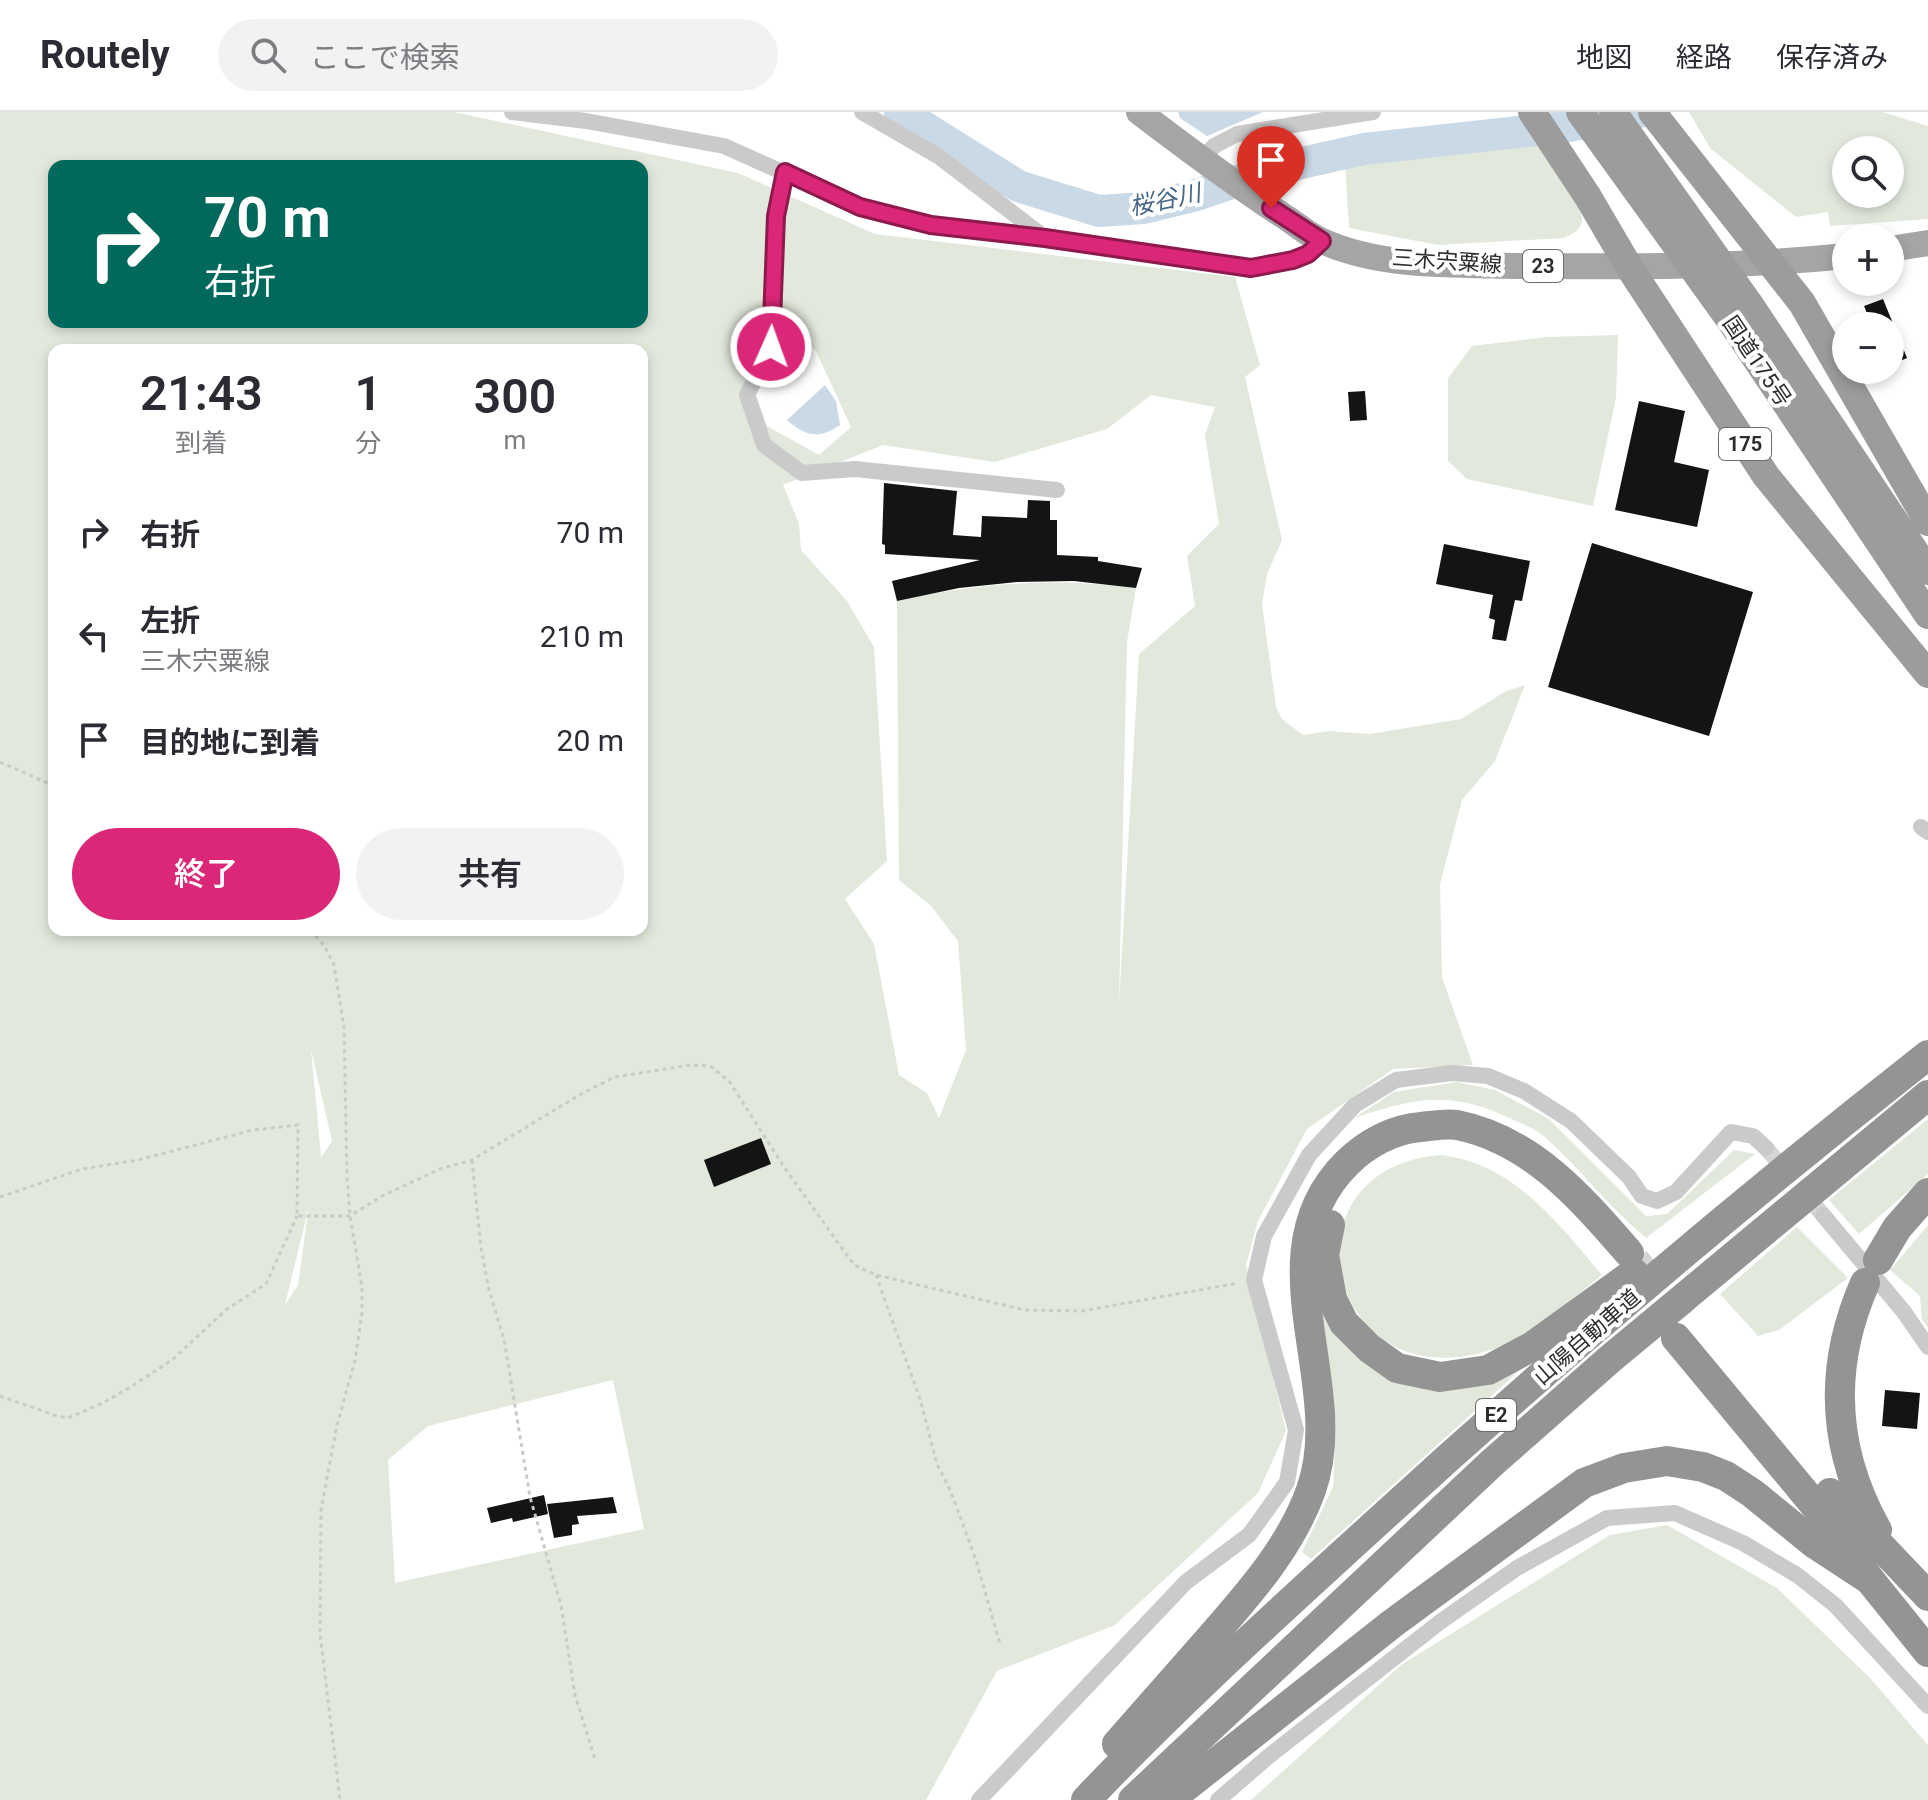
<!DOCTYPE html>
<html lang="ja">
<head>
<meta charset="utf-8">
<style>
  :root { --surface:#fff; --page:#f2f2f3; --text:#2b2b33; --muted:#7c7c81; --line:#e1e1e2; --accent:#db2777 }
  body { margin:0; font-family:Roboto,"Noto Sans JP",sans-serif; background:var(--page); color:var(--text); height:100vh; display:flex; flex-direction:column; font-size:30px; white-space:nowrap }
  * { box-sizing:border-box; margin:0 }
  p { font-size:26px; color:var(--muted) }
  .icon { flex:none; width:44px; height:44px; fill:none; stroke:currentColor; stroke-width:2; stroke-linecap:round; stroke-linejoin:round }
  .map { position:relative; flex:1; overflow:hidden }
  .details { position:absolute; left:48px; top:232px; width:600px; height:592px; display:flex; flex-direction:column; background:var(--surface); border-radius:16px; box-shadow:0 4px 12px #0003 }
  .details>* { flex:none }
  .top-card { position:absolute; left:48px; top:48px; width:600px; height:168px; border-radius:16px; box-shadow:0 4px 12px #0003; background:#00695c; color:#fff; overflow:hidden }
  .buttons { position:absolute; left:1832px; top:24px; display:grid; gap:16px }
  .buttons a { display:grid; place-items:center; width:72px; height:72px; border-radius:50%; background:var(--surface); box-shadow:0 4px 12px #0003; font-size:40px }
  .pin { position:absolute; display:grid; place-items:center; width:68px; height:68px; color:#fff; margin:-82px -34px; border-radius:50% 50% 50% 0; rotate:-45deg; box-shadow:0 0 8px #0007 }
  .pin .icon { rotate:45deg }
  .me { position:absolute; width:88px; margin:-44px; rotate:2deg; stroke-linejoin:round; filter:drop-shadow(0 0 6px #0008) }
  .turn { display:flex; align-items:center; gap:28px; height:168px; padding:0 24px; font-size:36px }
  .turn .icon { width:104px; height:104px; stroke-width:2.5 }
  .turn b { display:block; font-size:56px; line-height:68px }
  .eta { display:flex; justify-content:space-evenly; align-items:center; height:136px; text-align:center }
  .eta b { font-size:48px; font-weight:600; line-height:56px }
  .button { display:flex; gap:16px; margin-top:auto; padding:16px 24px }
  .button a { flex:1; height:92px; border-radius:48px; background:var(--accent); color:#fff; font-size:32px; font-weight:600; line-height:92px; text-align:center }
  .button a+a { background:var(--page); color:var(--text) }
  ul { padding:0; list-style:none }
  li { display:flex; align-items:center; gap:24px; height:104px; padding:0 24px }
  li div { flex:1 }
  li b { display:block; font-size:30px }
  li em { font-style:normal }
  header { display:flex; align-items:center; gap:48px; box-sizing:border-box; height:112px; padding:0 40px; background:var(--surface); border-bottom:2px solid var(--line) }
  header strong { font-size:38px }
  nav { display:flex; gap:44px; margin-inline-start:auto; font-size:28px }
  .search { width:560px; height:72px; background:var(--page); display:flex; align-items:center; gap:20px; box-sizing:border-box; padding:0 28px; border-radius:44px; color:var(--muted); font-size:30px }
  .map>svg:first-child { display:block }
  .green { fill:#e2e9dc; fill-rule:evenodd }
  .water { fill:#cad9e6 }
  .lines { fill:none; stroke-linecap:round; stroke-linejoin:round }
  .river { stroke:#cad9e6; stroke-width:32 }
  .building { fill:#141414 }
  .minor-tunnel { stroke:#d5d5d5; stroke-width:16; stroke-dasharray:16 8; stroke-linecap:butt }
  .motorway-tunnel { stroke:#d5d5d5; stroke-width:30; stroke-dasharray:30 15; stroke-linecap:butt }
  .path { stroke:#cacaca; stroke-width:3; stroke-dasharray:4 4; stroke-linecap:butt }
  .minor { stroke:#cacaca; stroke-width:16 }
  .primary { stroke:#a5a5a5; stroke-width:26 }
  .trunk { stroke:#9c9c9c; stroke-width:28 }
  .motorway { stroke:#949494; stroke-width:30 }
  .trunk-bridge { stroke:#9c9c9c; stroke-width:28 }
  .route-casing { stroke:#8e194d; stroke-width:20 }
  .route { stroke:#db2777; stroke-width:14 }
  .labels { text-anchor:middle; dominant-baseline:central; stroke-width:8; stroke-linejoin:round; paint-order:stroke }
  .shield { fill:#fff; stroke:#6c6c6c; stroke-width:2 }
  .shield-label { font-size:20px; font-weight:bold; fill:#2d2d2d }
  .street-label { font-size:22px; fill:#2d2d2d; stroke:#fff }
  .water-label { font-size:24px; font-style:italic; fill:#456784; stroke:#fff }
</style>
</head>
<body>
<header>
<strong>Routely</strong>
<div class="search"><svg class="icon" aria-label="search" viewBox="0 0 24 24"><circle cx="10" cy="10" r="6"/><path d="M15 15l6 6"/></svg>ここで検索</div>
<nav><a>地図</a><a>経路</a><a>保存済み</a></nav>
</header>
<div class="map">
<svg width="1928" height="1688" viewBox="0 0 1928 1688">
  <rect width="100%" height="100%" fill="#fff"/>
  <!-- green -->
  <g class="green">
    <path d="M0 0H454L738 61 875 122 1235 165 1260 253 1245 265 1282 428 1267 462 1262 492 1276 595 1282 607 1303 623 1329 619 1370 622 1461 607 1506 579 1525 573 1495 649 1462 688 1440 772 1442 865 1473 953 1393 957 1307 1017 1258 1109 1246 1153 1286 1319 1258 1381 1115 1513 997 1559 926 1688H0ZM54 54H642V210H54ZM787 218 816 239 851 315 819 343 767 314 742 243ZM54 238H642V818H54ZM1151 283 1215 295 1205 323 1219 412 1187 444 1195 494 1139 542 1119 891 1127 530 1136 476C1054 465 978 471 897 489L899 768 931 794 958 829 966 938 939 1006 927 981 899 963 874 832 845 787 887 749 874 535 847 489 801 438 799 412 783 373 883 333 995 350 1107 317ZM311 938 332 1029 322 1044H321ZM309 1093 298 1173 285 1193 309 1094ZM613 1268 644 1417 395 1471 388 1348 428 1314Z"/>
    <path d="M1689 0H1882L1928 14V107L1830 114 1828 100 1796 105 1710 36ZM1890 38V82H1846V38Z"/>
    <path d="M1537 28C1547 44 1584 92 1582 109 1580 119 1572 122 1564 126L1438 133 1349 116 1345 52 1424 38Z"/>
    <path d="M1618 223 1616 286 1593 394 1467 367 1448 349V266L1472 234 1548 225Z"/>
    <path d="M1457 970 1495 978 1549 1007 1646 1104 1667 1102 1734 1038 1755 1042 1646 1126C1609 1095 1581 1058 1546 1026 1538 1018 1524 1013 1514 1008 1451 978 1419 985 1354 1006L1394 980Z"/>
    <path d="M1928 1007V1062L1859 1122 1829 1088Z"/>
    <path d="M1442 1043C1514 1052 1558 1111 1602 1163 1573 1186 1525 1228 1491 1238 1324 1291 1276 1054 1442 1043Z"/>
    <path d="M1928 1113V1216L1922 1208 1920 1184 1890 1158Z"/>
    <path d="M1797 1115 1848 1166 1779 1218 1758 1224 1720 1182Z"/>
    <path d="M1312 1174 1403 1269 1532 1247 1311 1447 1302 1440 1333 1375 1336 1310Z"/>
    <path d="M1667 1413 1777 1476 1870 1566 1928 1633V1688H1251L1401 1553 1610 1423Z"/>
  </g>
  <!-- water -->
  <g class="water">
    <path d="M1178 0H1263L1207 24 1180 6Z"/>
    <path d="M825 273 836 289 840 313C819 328 805 324 787 308Z"/>
  </g>
  <g class="lines">
    <!-- river -->
    <path class="river" d="M900 0 1018 74 1099 99 1144 96 1193 84 1271 58 1364 37 1564 15 1639 0"/>
  </g>
  <!-- building -->
  <g class="building">
    <path d="M1883 187 1907 246 1890 253V214H1872L1864 194Z"/>
    <path d="M1365 279 1367 308 1350 309 1348 280Z"/>
    <path d="M1639 289 1685 299 1674 350 1709 358 1697 415 1615 398Z"/>
    <path d="M884 371 957 379 953 423 981 425 982 404 1027 406 1028 388 1050 389V408H1057V443L1098 445V449L1142 456 1136 476 1074 469 1017 470 959 476 897 489 892 469 980 448 885 442V433L882 432Z"/>
    <path d="M1592 431 1753 480 1709 624 1548 575Z"/>
    <path d="M1444 432 1530 449 1522 489 1515 488 1506 529 1492 527 1495 508 1489 506 1493 483 1436 472Z"/>
    <path d="M761 1026 771 1052 714 1075 704 1048Z"/>
    <path d="M1885 1278 1920 1281 1917 1317 1882 1314Z"/>
    <path d="M544 1383 548 1402 513 1410 512 1406 491 1411 487 1396Z"/>
    <path d="M613 1385 617 1401 577 1404 579 1412 572 1413V1423L554 1426 547 1392Z"/>
  </g>
  <g class="lines">
    <!-- minor-tunnel -->
    <path class="minor-tunnel" d="M1766 1036 1823 1103"/>
    <!-- motorway-tunnel -->
    <path class="motorway-tunnel" d="M1635 1149 1690 1214"/>
    <!-- path -->
    <g class="path">
      <path d="M0 650 54 674"/>
      <path d="M310 818 324 833 334 853 344 915 347 1065 350 1104 362 1175V1201L355 1248 337 1313 321 1398 320 1521 340 1688"/>
      <path d="M472 1048 481 1136 489 1178 504 1227 530 1385 561 1493 575 1583 595 1647"/>
      <path d="M0 1085 82 1057 138 1048 253 1018 298 1013 297 1104H350L382 1084 440 1057 472 1048 581 982 615 965 690 953 710 954 729 969 784 1055 854 1153 876 1163 1025 1198 1082 1199 1238 1171"/>
      <path d="M876 1163 920 1287 937 1352 951 1380 976 1448 1000 1532"/>
      <path d="M0 1284 54 1303 68 1306 103 1291 132 1274 172 1248 227 1197 266 1172 297 1104"/>
    </g>
    <!-- minor -->
    <g class="minor">
      <path d="M512 0 586 9 724 34 860 95 931 113 1045 126 1251 156 1293 148 1308 142 1322 129"/>
      <path d="M862 0 938 44 1044 125"/>
      <path d="M1202 47 1214 34 1237 22 1373 0"/>
      <path d="M785 60 776 104 771 235 747 283 764 333 802 361 855 357 1057 378"/>
      <path d="M1921 715 1928 720"/>
      <path d="M1823 1103 1904 1200 1928 1235"/>
      <path d="M979 1688 1186 1470 1249 1423 1287 1370 1296 1318 1254 1168 1264 1124 1309 1043 1355 993 1396 968 1452 961 1488 964 1524 979 1571 1009 1629 1065 1642 1084 1657 1089 1676 1080 1731 1020 1753 1024 1766 1036"/>
      <path d="M1218 1688 1269 1644 1440 1510 1517 1456 1607 1406 1675 1401 1743 1431 1797 1463 1835 1493 1928 1594"/>
    </g>
    <!-- primary -->
    <g class="primary">
      <path d="M1139 0C1186 36 1233 71 1282 103 1295 111 1308 123 1322 129 1384 157 1459 152 1526 154 1633 155 1739 155 1846 144"/>
      <path d="M1890 137 1928 131"/>
    </g>
    <!-- trunk -->
    <g class="trunk">
      <path d="M1532 0 1588 85 1629 155 1766 364 1928 562"/>
      <path d="M1652 0 1802 191 1928 410"/>
      <path d="M1750 193 1928 459"/>
      <path d="M1730 208 1928 503"/>
    </g>
    <!-- motorway -->
    <g class="motorway">
      <path d="M1330 1113 1324 1143 1332 1187 1344 1211 1369 1236 1397 1256 1440 1265 1488 1258 1533 1234 1634 1161"/>
      <path d="M1878 1148 1897 1116 1928 1081"/>
      <path d="M1865 1171C1828 1255 1832 1338 1877 1418"/>
      <path d="M1676 1226 1833 1415 1870 1468 1928 1540"/>
      <path d="M1830 1381 1928 1484"/>
      <path d="M1117 1632C1146 1599 1176 1565 1205 1532 1246 1485 1290 1437 1311 1378 1349 1272 1254 1143 1347 1051 1366 1032 1393 1017 1421 1015 1432 1014 1446 1011 1457 1013 1532 1028 1581 1086 1629 1141"/>
      <path d="M1086 1688C1173 1596 1268 1510 1361 1425 1544 1257 1733 1096 1928 943"/>
      <path d="M1133 1688 1493 1350 1610 1247 1928 983"/>
      <path d="M1169 1688 1393 1511 1584 1371 1624 1356 1667 1349 1703 1355 1726 1364 1752 1381 1815 1432 1870 1468"/>
    </g>
    <!-- trunk-bridge -->
    <g class="trunk-bridge">
      <path d="M1580 0 1730 208"/>
      <path d="M1613 0 1750 193"/>
    </g>
  </g>
  <g class="lines">
    <defs>
      <path id="route" d="M771 235 776 104 785 60 860 95 931 113 1045 126 1251 156 1293 148 1308 142 1322 129 1271 96"/>
    </defs>
    <!-- route casing -->
    <use href="#route" class="route-casing"/>
    <!-- route -->
    <use href="#route" class="route"/>
  </g>
  <g class="labels">
    <!-- shield labels -->
    <g class="shield">
      <rect x="1523" y="138" width="40" height="32" rx="6"/>
      <rect x="1719" y="316" width="52" height="32" rx="6"/>
      <rect x="1476" y="1287" width="40" height="32" rx="6"/>
    </g>
    <g class="shield-label">
      <text x="1543" y="154">23</text>
      <text x="1745" y="332">175</text>
      <text x="1496" y="1303">E2</text>
    </g>
    <!-- street labels -->
    <g class="street-label">
      <text transform="translate(1447 149) rotate(4)">三木宍粟線</text>
      <text transform="translate(1757 249) rotate(56)">国道175号</text>
      <text transform="translate(1587 1225) rotate(-41)">山陽自動車道</text>
    </g>
    <!-- water labels -->
    <g class="water-label">
      <text transform="translate(1165 88) rotate(-12)">桜谷川</text>
    </g>
  </g>
</svg>
<div class="buttons">
<a><svg class="icon" aria-label="search" viewBox="0 0 24 24"><circle cx="10" cy="10" r="6"/><path d="M15 15l6 6"/></svg></a>
<a>+</a>
<a>−</a>
</div>
<div class="pin" style="left:1271px;top:96px;background:#d93025"><svg class="icon" aria-label="arrive" viewBox="0 0 24 24"><path d="M6 21V4h12l-3 4 3 4H6"/></svg></div>
<svg class="me" style="left:771px;top:235px" viewBox="-20 -20 40 40"><circle r="17" fill="#db2777" stroke="#fff" stroke-width="3"/><path d="M0-11L8 9 0 5-8 9z" fill="#fff"/></svg>
<div class="top-card">
<div class="turn"><svg class="icon" aria-label="right" viewBox="0 0 24 24"><path d="M7 20v-9h11M14 6l5 5-5 5"/></svg><div><b>70 m</b>右折</div></div>
</div>
<section class="details">
<div class="eta">
<div><b>21:43</b><p>到着</p></div>
<div><b>1</b><p>分</p></div>
<div><b>300</b><p>m</p></div>
</div>
<ul>
<li><svg class="icon" aria-label="right" viewBox="0 0 24 24"><path d="M7 20v-9h11M14 6l5 5-5 5"/></svg><div><b>右折</b></div><em>70 m</em></li>
<li><svg class="icon" aria-label="left" viewBox="0 0 24 24"><path d="M17 20v-9H6M10 6l-5 5 5 5"/></svg><div><b>左折</b><p>三木宍粟線</p></div><em>210 m</em></li>
<li><svg class="icon" aria-label="arrive" viewBox="0 0 24 24"><path d="M6 21V4h12l-3 4 3 4H6"/></svg><div><b>目的地に到着</b></div><em>20 m</em></li>
</ul>
<div class="button"><a>終了</a><a>共有</a></div>
</section>
</div>
</body>
</html>
